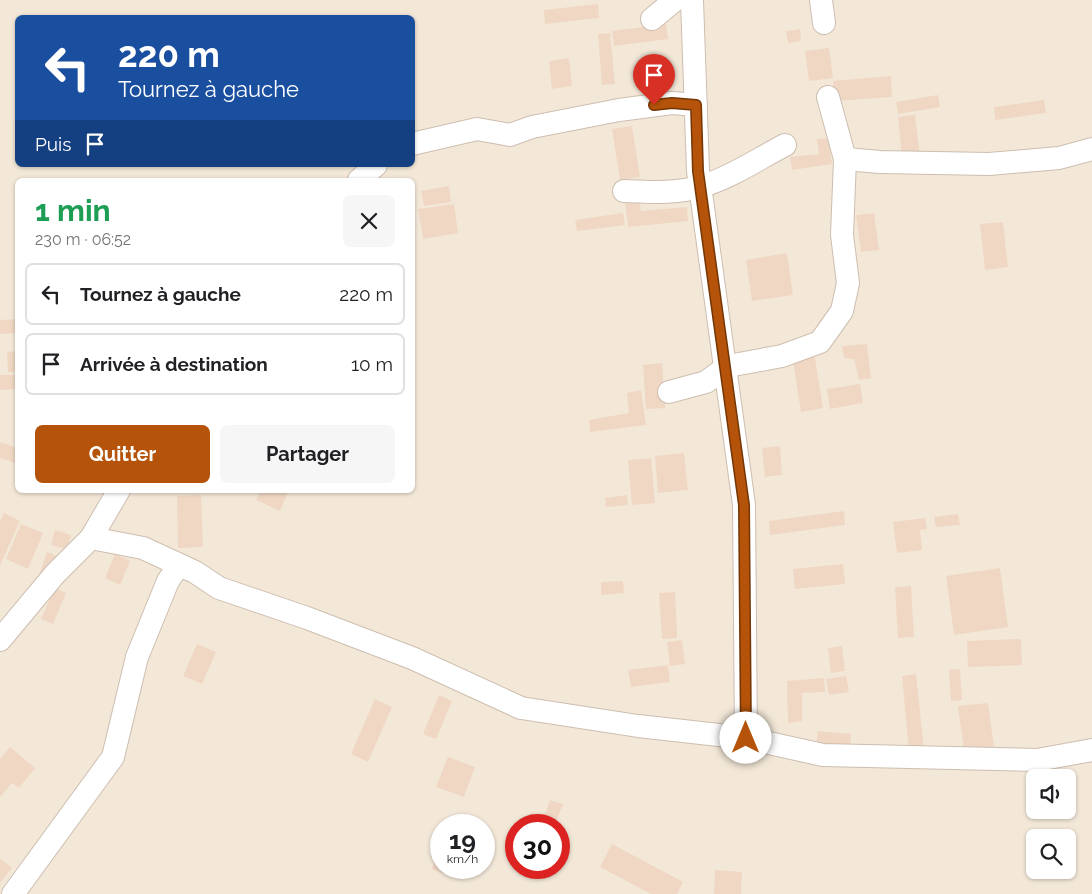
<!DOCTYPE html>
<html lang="fr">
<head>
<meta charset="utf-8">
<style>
  :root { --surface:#fff; --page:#f6f6f6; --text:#202124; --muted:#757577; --line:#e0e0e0; --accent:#b45309 }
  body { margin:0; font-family:Raleway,sans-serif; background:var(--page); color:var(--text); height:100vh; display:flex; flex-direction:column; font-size:19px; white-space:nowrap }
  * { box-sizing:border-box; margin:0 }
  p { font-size:16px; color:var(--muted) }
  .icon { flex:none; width:28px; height:28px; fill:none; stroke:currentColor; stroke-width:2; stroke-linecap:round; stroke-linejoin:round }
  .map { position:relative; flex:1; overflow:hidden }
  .side { position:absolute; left:15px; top:178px; width:400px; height:315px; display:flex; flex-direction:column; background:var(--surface); border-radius:8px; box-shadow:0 1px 4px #0004 }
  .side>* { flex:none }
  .hud { position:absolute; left:15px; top:15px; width:400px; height:152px; border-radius:8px; box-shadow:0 1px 4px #0004; background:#1a4fa0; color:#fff; overflow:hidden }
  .buttons { position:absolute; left:1026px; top:769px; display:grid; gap:10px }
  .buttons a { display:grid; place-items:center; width:50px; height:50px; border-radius:8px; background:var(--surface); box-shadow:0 1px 4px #0004; font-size:25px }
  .speed { position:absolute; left:430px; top:814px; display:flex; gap:10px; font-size:25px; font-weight:700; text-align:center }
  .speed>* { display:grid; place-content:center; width:65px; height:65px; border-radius:50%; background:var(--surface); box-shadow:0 1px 4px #0004; line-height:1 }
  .speed small { font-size:12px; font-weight:400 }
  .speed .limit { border:8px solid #d22; background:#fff; color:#111 }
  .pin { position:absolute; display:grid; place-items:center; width:42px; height:42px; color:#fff; margin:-51px -21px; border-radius:50% 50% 50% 0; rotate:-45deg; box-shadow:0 0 5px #0007 }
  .pin .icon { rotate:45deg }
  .me { position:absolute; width:55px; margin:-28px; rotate:0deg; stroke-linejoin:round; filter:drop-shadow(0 0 4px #0008) }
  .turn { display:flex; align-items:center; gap:18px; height:105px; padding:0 20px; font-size:22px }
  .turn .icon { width:65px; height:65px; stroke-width:2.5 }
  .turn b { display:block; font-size:35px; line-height:42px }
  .then { display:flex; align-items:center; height:48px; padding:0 20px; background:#0003; gap:10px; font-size:19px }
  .round { display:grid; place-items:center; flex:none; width:52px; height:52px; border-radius:8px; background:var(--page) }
  .overview { display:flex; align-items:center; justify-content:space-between; height:85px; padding:0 20px }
  h1 { font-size:30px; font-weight:700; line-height:38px; color:#1e9e55 }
  .button { display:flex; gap:10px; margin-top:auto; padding:10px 20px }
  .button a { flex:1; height:58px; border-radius:8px; background:var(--accent); color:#fff; font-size:20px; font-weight:700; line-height:58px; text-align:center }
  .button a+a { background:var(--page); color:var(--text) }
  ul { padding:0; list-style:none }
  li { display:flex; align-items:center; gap:15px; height:62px; margin:0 10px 8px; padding:0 10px; border:2px solid var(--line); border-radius:8px }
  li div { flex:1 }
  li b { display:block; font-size:19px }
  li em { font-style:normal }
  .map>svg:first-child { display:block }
  .residential { fill:#f3e8d8; fill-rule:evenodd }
  .building { fill:#efd7c3 }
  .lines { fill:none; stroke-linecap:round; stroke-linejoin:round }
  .minor-casing { stroke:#cdbeb0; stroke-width:24 }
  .minor { stroke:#fff; stroke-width:22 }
  .route-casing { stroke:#753606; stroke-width:12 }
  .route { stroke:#b45309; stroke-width:9 }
</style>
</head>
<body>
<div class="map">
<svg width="1092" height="894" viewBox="0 0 1092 894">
  <rect width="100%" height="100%" fill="#fbf5ea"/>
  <!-- residential -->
  <path class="residential" d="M0 0H1092V894H0ZM18 18H412V165H18ZM18 180H412V490H18ZM1035 778H1068V810H1035ZM441 825H484V868H441ZM516 825H559V868H516ZM1035 838H1068V870H1035Z"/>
  <!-- building -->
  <g class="building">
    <path d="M598 4 599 18 545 24 544 10Z"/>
    <path d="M666 24 668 39 614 46 612 31Z"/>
    <path d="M800 29 801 41 788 43 786 31Z"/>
    <path d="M610 33 615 84 602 85 598 34Z"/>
    <path d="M829 48 833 78 809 81 805 51Z"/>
    <path d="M569 58 572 86 552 89 549 61Z"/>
    <path d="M891 76 892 97 835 101 833 81Z"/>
    <path d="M938 95 940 107 898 114 896 102Z"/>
    <path d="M1044 100 1046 113 995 120 994 107Z"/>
    <path d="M915 115 920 156 902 158 898 117Z"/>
    <path d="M632 126 640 177 620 180 612 129Z"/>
    <path d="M828 138 832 164 792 170 790 157 819 154 817 139Z"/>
    <path d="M449 186 451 202 424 206 421 191Z"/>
    <path d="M639 200 641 211 687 207 688 221 628 227 625 201Z"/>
    <path d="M454 204 458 233 423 239 418 209Z"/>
    <path d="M623 213 625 225 577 231 575 220Z"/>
    <path d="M874 213 879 250 861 252 856 215Z"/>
    <path d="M1003 222 1008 267 985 270 980 224Z"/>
    <path d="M787 253 793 295 752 301 746 260Z"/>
    <path d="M18 319V333L0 334V320Z"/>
    <path d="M867 344 871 378 859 380 854 359 844 358 842 346Z"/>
    <path d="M18 351V372H8L7 352Z"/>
    <path d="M814 352 823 408 801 412 792 355Z"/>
    <path d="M662 363 665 408 646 409 643 365Z"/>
    <path d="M0 375H18V389L0 390Z"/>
    <path d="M860 384 863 403 830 409 827 389Z"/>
    <path d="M641 390 646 425 590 432 589 420 629 413 627 393Z"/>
    <path d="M0 442 18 448V464L0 458Z"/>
    <path d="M780 446 782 475 765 477 762 448Z"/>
    <path d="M684 453 688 490 658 493 655 456Z"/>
    <path d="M651 458 655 503 632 505 628 460Z"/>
    <path d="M261 490H289L280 511 256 500Z"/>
    <path d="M201 495 203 547 178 548 177 496Z"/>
    <path d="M627 495 628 505 606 507 605 498Z"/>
    <path d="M844 511 845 525 770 535 769 521Z"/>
    <path d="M4 513 20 521 0 565V522Z"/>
    <path d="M958 514 960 525 936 527 934 517Z"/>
    <path d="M925 518 927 529 920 530 922 550 897 553 893 522Z"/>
    <path d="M21 524 43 533 28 569 6 559Z"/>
    <path d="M55 530 71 535 67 549 51 545Z"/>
    <path d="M47 552 57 556 50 579 39 575Z"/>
    <path d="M115 554 130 561 120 585 105 578Z"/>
    <path d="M843 564 845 584 795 589 793 569Z"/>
    <path d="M1000 568 1008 627 954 635 946 576Z"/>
    <path d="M623 581 624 593 601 595V582Z"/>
    <path d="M911 586 914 637 898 638 895 587Z"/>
    <path d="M55 588 66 593 53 624 41 619Z"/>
    <path d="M675 592 677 638 662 639 659 593Z"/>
    <path d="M1021 639 1022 665 968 667 967 641Z"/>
    <path d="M682 640 685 664 670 666 667 642Z"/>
    <path d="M197 644 216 652 202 684 183 676Z"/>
    <path d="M842 646 845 671 831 673 828 648Z"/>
    <path d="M668 665 670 682 631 687 628 670Z"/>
    <path d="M960 669 962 700 951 701 949 670Z"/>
    <path d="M916 674 924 751 909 752 902 676Z"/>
    <path d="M846 676 849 692 829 695 826 679Z"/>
    <path d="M824 678 825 692 802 693V721L788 723 787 681Z"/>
    <path d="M439 695 452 701 436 739 423 734Z"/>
    <path d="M375 699 392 707 368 762 351 754Z"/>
    <path d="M988 703 994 747 964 751 958 706Z"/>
    <path d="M818 731 851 734 850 749 816 746Z"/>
    <path d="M10 747 35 768 19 788 12 783 0 797V759Z"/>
    <path d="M448 757 475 767 464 797 436 787Z"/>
    <path d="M550 800 563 804 555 825H541Z"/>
    <path d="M612 844 683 882 677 894H651L600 867Z"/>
    <path d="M441 845V868H453L449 876 432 869Z"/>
    <path d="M0 858 12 868 0 883Z"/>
    <path d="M715 870 742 872 741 894H714Z"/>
  </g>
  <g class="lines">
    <defs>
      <g id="minor">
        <path d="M692 0 698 171 744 505 746 738"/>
        <path d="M821 0 824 23"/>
        <path d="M652 19 675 0"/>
        <path d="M828 97 845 159"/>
        <path d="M412 144 477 129 510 135 532 127 619 110 672 103 696 105"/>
        <path d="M359 180 376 165"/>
        <path d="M624 191C649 192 678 194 702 186 730 178 758 159 785 145"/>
        <path d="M669 392 706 382 728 366 782 356 820 342 842 311 848 283 842 235 845 159 880 162 989 164 1059 158 1092 149"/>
        <path d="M91 538 143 548 195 572 219 588 307 618 412 658 521 708 638 726 746 738 823 755 1037 760 1092 750"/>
        <path d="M0 640 55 574 91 538 119 490"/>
        <path d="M13 894 113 757 137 657 168 581 179 565"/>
      </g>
    </defs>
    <!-- minor casing -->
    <use href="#minor" class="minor-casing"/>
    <!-- minor -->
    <use href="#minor" class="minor"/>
  </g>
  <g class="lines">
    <defs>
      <path id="route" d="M654 105 672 103 696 105 698 171 744 505 746 738"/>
    </defs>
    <!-- route casing -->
    <use href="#route" class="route-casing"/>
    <!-- route -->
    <use href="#route" class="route"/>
  </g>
</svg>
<div class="buttons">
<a><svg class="icon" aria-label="sound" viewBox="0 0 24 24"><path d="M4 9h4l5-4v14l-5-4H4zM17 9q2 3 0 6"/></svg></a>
<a><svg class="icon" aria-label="search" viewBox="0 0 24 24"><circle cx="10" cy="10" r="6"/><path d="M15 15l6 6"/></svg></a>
</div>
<div class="speed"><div>19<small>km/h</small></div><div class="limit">30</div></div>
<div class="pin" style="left:654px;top:105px;background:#d93025"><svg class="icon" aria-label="arrive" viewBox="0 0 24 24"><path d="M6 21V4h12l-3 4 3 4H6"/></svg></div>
<svg class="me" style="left:746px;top:738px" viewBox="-20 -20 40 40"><circle r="19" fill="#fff"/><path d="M0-13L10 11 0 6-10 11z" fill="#b45309"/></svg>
<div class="hud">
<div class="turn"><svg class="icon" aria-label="left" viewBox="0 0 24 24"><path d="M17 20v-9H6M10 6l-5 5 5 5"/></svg><div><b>220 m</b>Tournez à gauche</div></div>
<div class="then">Puis<svg class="icon" aria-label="arrive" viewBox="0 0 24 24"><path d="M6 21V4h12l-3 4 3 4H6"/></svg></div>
</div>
<section class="side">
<div class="overview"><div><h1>1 min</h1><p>230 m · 06:52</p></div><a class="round"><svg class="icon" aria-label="close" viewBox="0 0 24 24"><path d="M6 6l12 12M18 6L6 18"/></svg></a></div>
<ul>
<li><svg class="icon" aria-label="left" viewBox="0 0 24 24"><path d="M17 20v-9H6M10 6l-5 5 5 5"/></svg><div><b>Tournez à gauche</b></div><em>220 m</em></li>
<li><svg class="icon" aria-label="arrive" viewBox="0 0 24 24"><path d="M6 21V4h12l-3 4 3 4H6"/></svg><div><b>Arrivée à destination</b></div><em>10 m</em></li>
</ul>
<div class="button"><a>Quitter</a><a>Partager</a></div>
</section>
</div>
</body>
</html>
